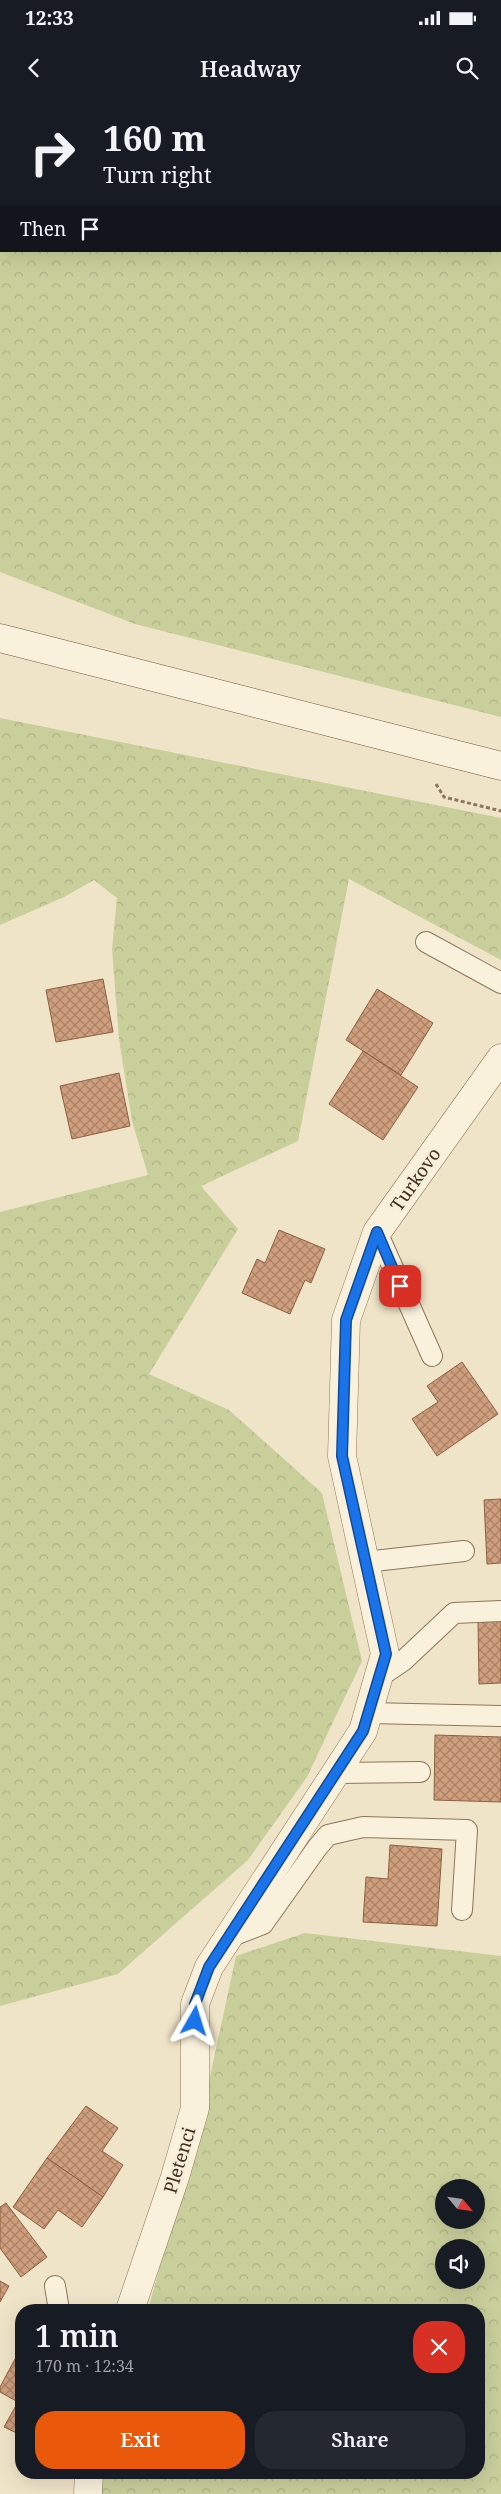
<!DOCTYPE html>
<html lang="en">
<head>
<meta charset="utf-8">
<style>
  :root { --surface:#171b24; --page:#242831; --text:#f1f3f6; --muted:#9ea1a6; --accent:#ea580c }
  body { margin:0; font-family:"Noto Serif",serif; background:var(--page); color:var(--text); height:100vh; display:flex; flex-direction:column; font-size:19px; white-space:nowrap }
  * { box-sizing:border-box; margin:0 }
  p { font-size:16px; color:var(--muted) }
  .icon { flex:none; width:28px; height:28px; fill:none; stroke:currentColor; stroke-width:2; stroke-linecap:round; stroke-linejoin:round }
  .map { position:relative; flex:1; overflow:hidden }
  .panel { position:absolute; left:15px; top:2204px; width:470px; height:175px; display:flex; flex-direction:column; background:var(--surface); border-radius:20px; box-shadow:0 5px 20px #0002 }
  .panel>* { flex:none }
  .guide { position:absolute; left:0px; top:0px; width:501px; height:152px; box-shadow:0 5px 20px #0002; background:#171b24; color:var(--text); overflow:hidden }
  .needle { width:32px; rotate:119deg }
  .fabs { position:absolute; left:435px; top:2079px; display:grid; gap:10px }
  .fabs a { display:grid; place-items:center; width:50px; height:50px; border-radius:50%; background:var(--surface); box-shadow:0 5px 20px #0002; font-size:25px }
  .pin { position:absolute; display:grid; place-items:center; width:42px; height:42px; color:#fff; margin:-21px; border-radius:10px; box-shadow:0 2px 8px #0006 }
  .me { position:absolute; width:55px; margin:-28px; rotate:6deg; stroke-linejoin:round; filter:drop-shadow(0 0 4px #0008) }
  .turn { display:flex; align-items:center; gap:18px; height:105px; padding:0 20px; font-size:22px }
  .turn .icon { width:65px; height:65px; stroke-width:2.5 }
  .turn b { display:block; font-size:35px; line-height:42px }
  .then { display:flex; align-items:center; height:48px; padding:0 20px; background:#0003; gap:10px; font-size:19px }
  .round { display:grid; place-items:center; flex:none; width:52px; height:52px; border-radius:20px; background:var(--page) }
  .headline { display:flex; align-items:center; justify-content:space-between; height:85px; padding:0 20px }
  h1 { font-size:30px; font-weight:600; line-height:38px }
  .action { display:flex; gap:10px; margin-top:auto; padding:10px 20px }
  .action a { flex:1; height:58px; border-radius:20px; background:var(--accent); color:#fff; font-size:20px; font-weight:600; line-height:58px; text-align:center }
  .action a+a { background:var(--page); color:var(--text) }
  .status { display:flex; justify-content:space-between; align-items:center; height:35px; padding:0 25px; background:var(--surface); direction:ltr }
  .status svg { height:14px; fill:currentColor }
  header { display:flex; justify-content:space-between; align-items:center; height:65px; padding:0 20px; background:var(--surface); font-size:22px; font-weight:600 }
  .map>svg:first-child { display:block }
  .forest { fill:url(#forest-crowns); fill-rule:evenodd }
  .building { fill:url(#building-cross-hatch); stroke:#8d5f41 }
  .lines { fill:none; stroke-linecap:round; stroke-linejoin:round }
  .service-casing { stroke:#8d765c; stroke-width:22 }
  .minor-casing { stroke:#8d765c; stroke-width:29 }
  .secondary-casing { stroke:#6f573f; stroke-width:29 }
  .path { stroke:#8d765c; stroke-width:3; stroke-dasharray:4 2.5; stroke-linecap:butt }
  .service { stroke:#faf1dc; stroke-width:20 }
  .minor { stroke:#faf1dc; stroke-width:28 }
  .secondary { stroke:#faf1dc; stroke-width:28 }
  .route-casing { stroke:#114b97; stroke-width:12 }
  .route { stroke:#1a73e8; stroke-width:9 }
  .labels { text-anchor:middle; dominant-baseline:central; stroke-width:5; stroke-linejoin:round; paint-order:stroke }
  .street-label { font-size:18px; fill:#3d2e20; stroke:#f7eed8 }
</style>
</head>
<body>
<div class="status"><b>12:33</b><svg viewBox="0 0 49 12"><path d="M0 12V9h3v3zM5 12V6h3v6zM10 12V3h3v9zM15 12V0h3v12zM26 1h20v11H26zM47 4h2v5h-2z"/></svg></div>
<header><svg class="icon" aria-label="back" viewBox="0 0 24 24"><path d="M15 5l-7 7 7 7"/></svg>Headway<svg class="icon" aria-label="search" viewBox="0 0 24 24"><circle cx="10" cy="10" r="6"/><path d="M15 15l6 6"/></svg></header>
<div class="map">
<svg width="501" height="2394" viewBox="0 0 501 2394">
  <defs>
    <pattern id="forest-crowns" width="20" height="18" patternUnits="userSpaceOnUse" patternTransform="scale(1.25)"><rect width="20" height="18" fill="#c9cf9b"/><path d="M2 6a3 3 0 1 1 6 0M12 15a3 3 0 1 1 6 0" fill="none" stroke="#aeb285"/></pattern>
    <pattern id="building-cross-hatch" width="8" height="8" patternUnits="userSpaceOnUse" patternTransform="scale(1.25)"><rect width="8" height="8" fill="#cf9f7d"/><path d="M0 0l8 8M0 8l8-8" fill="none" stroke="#a98266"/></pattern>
  </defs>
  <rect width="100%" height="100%" fill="#f0e4c8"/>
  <!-- forest -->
  <g class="forest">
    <path d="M0 0H501V617L135 524 0 472ZM1 1H500V151H1Z"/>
    <path d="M0 618 501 718V860L349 779 298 1041 201 1086 238 1129 149 1274 229 1310 322 1393 362 1561 307 1677 248 1760 118 1874 0 1906V1112L148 1075 132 1021 119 939 112 849 117 798 94 780 64 797 0 825Z"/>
    <path d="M305 1833 501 1856V2394H97L103 2373 479 2372V2210H148L203 2009 236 1856ZM444 2088H476V2120H444ZM444 2148H476V2180H444Z"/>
  </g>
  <!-- building -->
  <g class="building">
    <path d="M103 879 113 932 56 942 46 890Z"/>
    <path d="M377 889 433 923 401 975 346 940Z"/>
    <path d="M363 951 418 987 383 1040 329 1004Z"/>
    <path d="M119 973 130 1026 72 1039 60 986Z"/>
    <path d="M279 1130 325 1149 311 1183 305 1180 290 1214 242 1193 257 1159 265 1163Z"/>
    <path d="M462 1262 498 1314 437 1356 412 1319 438 1302 427 1286Z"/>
    <path d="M501 1399V1463L487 1464 484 1400Z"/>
    <path d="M478 1521H501V1583L479 1584Z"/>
    <path d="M435 1635 501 1637V1702L434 1700Z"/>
    <path d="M390 1745 442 1749 437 1826 363 1822 366 1777 388 1779Z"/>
    <path d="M86 2006 118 2028 102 2051 123 2065 103 2097 47 2058Z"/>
    <path d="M47 2058 103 2097 82 2127 58 2110 44 2129 13 2107Z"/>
    <path d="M6 2103 47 2157 21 2177 0 2148V2107Z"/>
    <path d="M0 2181 9 2186 0 2202Z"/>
    <path d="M21 2248V2335L4 2327 18 2302 0 2292V2287Z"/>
  </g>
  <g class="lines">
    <defs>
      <g id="service">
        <path d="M426 842 501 883"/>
        <path d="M377 1132 432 1256"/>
        <path d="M365 1462 464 1451"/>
        <path d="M378 1578 403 1561 454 1513 501 1511"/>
        <path d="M368 1613 501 1616"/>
        <path d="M335 1673 420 1672"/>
        <path d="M227 1838 263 1824 317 1748 328 1735 363 1727 467 1730 462 1810"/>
        <path d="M55 2186 59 2210"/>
      </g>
      <g id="minor">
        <path d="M130 2210 175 2077 195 2008V1904L209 1867 363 1631 385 1554 342 1356 346 1220 377 1132 501 958"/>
        <path d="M88 2394 89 2372"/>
      </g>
      <path id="secondary" d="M0 538 501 666"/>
    </defs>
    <!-- service casing -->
    <use href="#service" class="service-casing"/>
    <!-- minor casing -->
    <use href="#minor" class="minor-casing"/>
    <!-- secondary casing -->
    <use href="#secondary" class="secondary-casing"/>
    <!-- path -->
    <path class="path" d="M436 684 444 697 501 711"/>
    <!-- service -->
    <use href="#service" class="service"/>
    <!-- minor -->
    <use href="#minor" class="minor"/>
    <!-- secondary -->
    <use href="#secondary" class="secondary"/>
  </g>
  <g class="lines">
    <defs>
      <path id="route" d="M195 1921V1904L209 1867 363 1631 386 1554 342 1356 346 1220 377 1132 400 1186"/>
    </defs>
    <!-- route casing -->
    <use href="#route" class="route-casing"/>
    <!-- route -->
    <use href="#route" class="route"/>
  </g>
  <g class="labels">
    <!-- street labels -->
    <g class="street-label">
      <text transform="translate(415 1079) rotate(-55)">Turkovo</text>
      <text transform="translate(179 2060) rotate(-73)">Pletenci</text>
    </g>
  </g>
</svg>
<div class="fabs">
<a><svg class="needle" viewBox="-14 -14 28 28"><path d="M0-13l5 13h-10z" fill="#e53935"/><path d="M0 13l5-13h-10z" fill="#9ea1a6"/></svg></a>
<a><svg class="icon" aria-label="sound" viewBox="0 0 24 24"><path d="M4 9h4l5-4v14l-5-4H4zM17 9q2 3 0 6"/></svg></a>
</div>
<div class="pin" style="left:400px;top:1186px;background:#d93025"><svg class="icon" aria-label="arrive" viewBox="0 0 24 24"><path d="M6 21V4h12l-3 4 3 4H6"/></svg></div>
<svg class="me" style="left:195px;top:1921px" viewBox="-20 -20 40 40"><path d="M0-17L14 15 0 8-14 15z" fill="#1a73e8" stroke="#fff" stroke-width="4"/></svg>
<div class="guide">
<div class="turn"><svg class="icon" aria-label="right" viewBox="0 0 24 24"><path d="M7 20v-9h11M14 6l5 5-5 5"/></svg><div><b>160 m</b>Turn right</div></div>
<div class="then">Then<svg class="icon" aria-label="arrive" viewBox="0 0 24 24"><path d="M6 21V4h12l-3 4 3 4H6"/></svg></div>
</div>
<section class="panel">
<div class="headline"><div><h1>1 min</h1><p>170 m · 12:34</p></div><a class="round" style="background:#d93025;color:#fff"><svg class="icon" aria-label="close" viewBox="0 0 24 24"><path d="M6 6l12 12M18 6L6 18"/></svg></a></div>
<div class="action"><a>Exit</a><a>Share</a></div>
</section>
</div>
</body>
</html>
